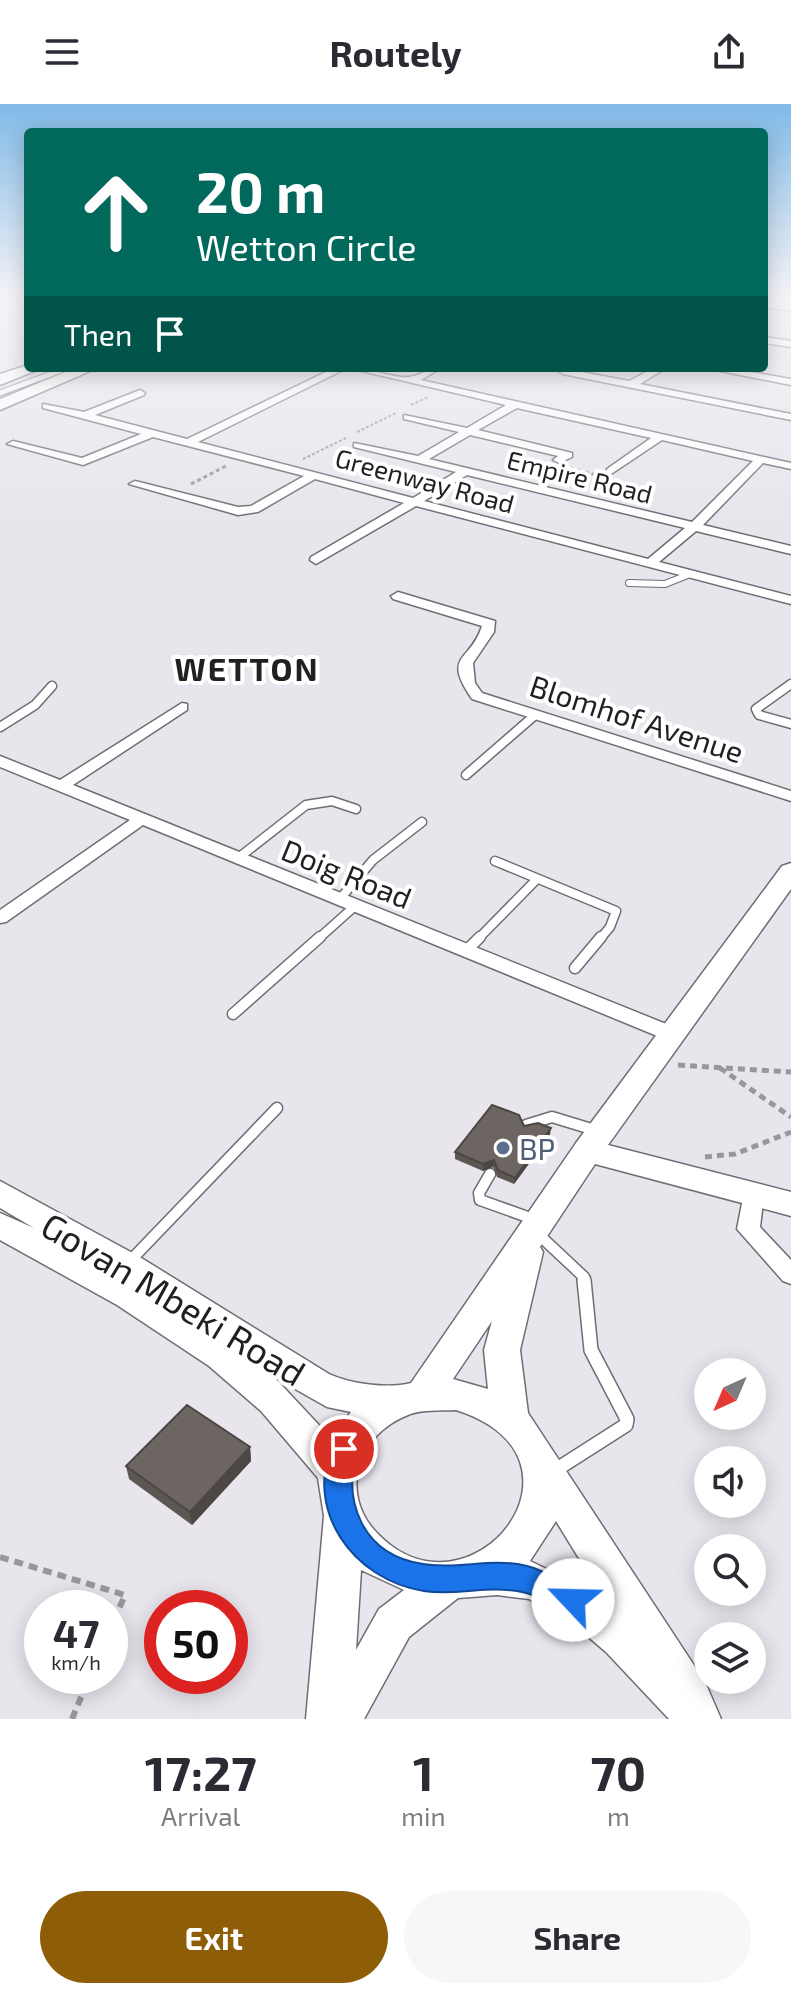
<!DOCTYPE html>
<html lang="en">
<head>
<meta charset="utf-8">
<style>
  :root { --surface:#fff; --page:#f7f7f7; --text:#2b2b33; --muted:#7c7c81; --accent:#8e5d08 }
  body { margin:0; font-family:"Exo 2",sans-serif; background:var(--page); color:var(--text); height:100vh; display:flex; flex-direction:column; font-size:30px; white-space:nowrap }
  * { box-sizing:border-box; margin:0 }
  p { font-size:26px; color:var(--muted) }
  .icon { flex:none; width:44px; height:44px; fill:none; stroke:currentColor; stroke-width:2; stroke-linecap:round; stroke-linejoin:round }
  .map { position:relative; height:1615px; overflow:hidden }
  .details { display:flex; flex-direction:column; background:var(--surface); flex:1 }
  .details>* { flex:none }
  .banner { position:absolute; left:24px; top:24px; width:744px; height:244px; border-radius:8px; box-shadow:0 4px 20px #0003; background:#00695c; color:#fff; overflow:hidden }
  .needle { width:52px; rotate:224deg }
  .controls { position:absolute; left:694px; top:1254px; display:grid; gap:16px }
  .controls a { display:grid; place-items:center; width:72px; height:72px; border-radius:50%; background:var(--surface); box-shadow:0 4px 20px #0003; font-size:40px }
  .speed { position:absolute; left:24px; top:1486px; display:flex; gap:16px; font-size:40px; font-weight:700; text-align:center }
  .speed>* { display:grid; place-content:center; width:104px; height:104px; border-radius:50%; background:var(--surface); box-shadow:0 4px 20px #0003; line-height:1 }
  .speed small { font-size:20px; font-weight:400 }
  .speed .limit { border:12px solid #d22; background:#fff; color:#111 }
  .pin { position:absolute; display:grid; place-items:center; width:68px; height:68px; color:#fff; margin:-34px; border:4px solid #fff; border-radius:50%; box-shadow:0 2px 8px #0007 }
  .me { position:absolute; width:88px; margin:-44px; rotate:294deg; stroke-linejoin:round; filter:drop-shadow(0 0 6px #0008) }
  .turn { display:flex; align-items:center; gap:28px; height:168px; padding:0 40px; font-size:36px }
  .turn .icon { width:104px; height:104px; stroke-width:2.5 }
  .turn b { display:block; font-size:56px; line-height:68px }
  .then { display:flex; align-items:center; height:76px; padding:0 40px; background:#0003; gap:16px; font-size:30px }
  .eta { display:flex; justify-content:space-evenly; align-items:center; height:136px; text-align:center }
  .eta b { font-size:48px; font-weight:700; line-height:56px }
  .cta { display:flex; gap:16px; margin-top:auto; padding:16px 40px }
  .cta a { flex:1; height:92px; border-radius:48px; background:var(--accent); color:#fff; font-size:32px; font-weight:700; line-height:92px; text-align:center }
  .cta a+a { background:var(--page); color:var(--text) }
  header { display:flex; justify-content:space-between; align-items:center; height:104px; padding:0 40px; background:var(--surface); font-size:36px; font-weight:700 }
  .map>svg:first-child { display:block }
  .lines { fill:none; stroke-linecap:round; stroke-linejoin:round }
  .lane-far4-casing { stroke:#6f6d74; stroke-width:7 }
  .lane-far3-casing { stroke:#6f6d74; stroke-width:8 }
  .lane-far2-casing { stroke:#6f6d74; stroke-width:11 }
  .lane-far1-casing { stroke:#6f6d74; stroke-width:13 }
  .lane-casing { stroke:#6f6d74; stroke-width:16 }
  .street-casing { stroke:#6f6d74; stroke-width:3 }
  .secondary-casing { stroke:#6f6d74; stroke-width:3 }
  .primary-casing { stroke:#6f6d74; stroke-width:3 }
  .path-far3 { stroke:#99979d; stroke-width:2; stroke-dasharray:3 2; stroke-linecap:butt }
  .path-far2 { stroke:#99979d; stroke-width:3; stroke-dasharray:4 3; stroke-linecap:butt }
  .path-far1 { stroke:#99979d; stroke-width:5; stroke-dasharray:7 5; stroke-linecap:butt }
  .path { stroke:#99979d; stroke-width:6; stroke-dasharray:9 6; stroke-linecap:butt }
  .lane-far4 { stroke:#fff; stroke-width:5 }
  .lane-far3 { stroke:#fff; stroke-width:6 }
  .lane-far2 { stroke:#fff; stroke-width:8 }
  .lane-far1 { stroke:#fff; stroke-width:10 }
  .lane { stroke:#fff; stroke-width:13 }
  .street { fill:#fff; fill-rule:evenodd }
  .secondary { fill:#fff; fill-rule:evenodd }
  .primary { fill:#fff; fill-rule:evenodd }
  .wall { fill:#5d5753 }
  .shaded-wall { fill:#4c4744 }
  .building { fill:#6c6561; stroke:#4c4744; stroke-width:2 }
  .route { fill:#1a73e8; stroke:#114b97; stroke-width:2 }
  .service-dot { fill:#5c6f8a; stroke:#fff; stroke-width:3 }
  .labels { text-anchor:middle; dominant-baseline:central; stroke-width:8; stroke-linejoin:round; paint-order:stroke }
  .far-street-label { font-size:26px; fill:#201f22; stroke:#fff }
  .street-label { font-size:30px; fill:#201f22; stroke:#fff }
  .service-label { font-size:30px; fill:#4e5e75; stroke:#fff; text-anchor:start }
  .far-district-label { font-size:32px; font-weight:bold; letter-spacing:2px; fill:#201f22; stroke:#fff }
  .near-street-label { font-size:36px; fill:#201f22; stroke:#fff }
</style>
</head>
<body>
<header><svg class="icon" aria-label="menu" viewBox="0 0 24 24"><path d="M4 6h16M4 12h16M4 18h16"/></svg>Routely<svg class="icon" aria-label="share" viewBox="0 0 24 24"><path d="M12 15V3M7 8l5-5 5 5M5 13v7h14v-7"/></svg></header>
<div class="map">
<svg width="791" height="1615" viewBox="0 0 791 1615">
  <rect width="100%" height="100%" fill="#e8e5ed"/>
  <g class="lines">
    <defs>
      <path id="lane-far4" d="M0 289 67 264"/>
      <path id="lane-far3" d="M629 479 665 480 690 470"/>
      <g id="lane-far2">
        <path d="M791 580 756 605 759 611 791 620"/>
        <path d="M0 623 35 601 52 582"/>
        <path d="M466 671 535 611"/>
        <path d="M237 755 306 701 332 697 356 705"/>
        <path d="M495 757 616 807 610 823 600 835"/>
        <path d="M339 796 373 756 422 718"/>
        <path d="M318 835 355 802"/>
        <path d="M478 835 537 775"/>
      </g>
      <g id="lane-far1">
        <path d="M466 847 480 833"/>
        <path d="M575 864 601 833"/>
        <path d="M233 910 320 833"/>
        <path d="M526 1021 552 1013 598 1027"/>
        <path d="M490 1070 479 1089 480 1096 536 1116"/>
        <path d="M537 1129 584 1173V1178"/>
        <path d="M129 1158 277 1004"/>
      </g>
      <path id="lane" d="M554 1367 626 1321 627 1315 591 1246 584 1176"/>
      <g id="street">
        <path d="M764 197 791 201V207L764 203Z"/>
        <path d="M764 233 791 237V243L764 239Z"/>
        <path d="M334 264H347L198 338 413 394 456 368 354 343V339L418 352 459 328 404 315V311L467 324 506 301 349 264C368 264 396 275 409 273 420 272 427 264 441 264L421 276 791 359V365L763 359 703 421 791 442V450L696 427 659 458 791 492V500L416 402 316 460 310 456 311 453 404 399 315 375 258 408 238 411 129 380 135 377 238 403 251 402 304 372 153 333 83 361 7 340 13 337 82 354 141 330 43 304V300L84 308 140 286 145 289 144 291 95 311 187 335ZM517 304 651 334 607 365V369L611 370 662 336 753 357 692 418 429 355 470 331 558 352 553 356 559 359 572 353V349L478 326ZM467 371 685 424 648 455 424 397Z"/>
        <path d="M560 264 629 277 654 264H666L640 280 791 310V316L563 270 558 267Z"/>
        <path d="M705 264H727L791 275V281Z"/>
        <path d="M398 488 495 517 494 528 473 559 475 579 482 589 791 687V697L472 595C441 550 471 558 482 522L393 495 391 492Z"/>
        <path d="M182 599 187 600V606L73 681 681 926 684 931 681 936H667L143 721 6 818 0 819V806L130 716 0 663V652L60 676Z"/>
        <path d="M753 1082 761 1084 764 1090 760 1123 791 1156V1180L783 1177 737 1125 745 1084Z"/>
      </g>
      <path id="secondary" d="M791 759V785L608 1041 791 1088V1112L595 1060 540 1143 543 1148 520 1246 528 1309 705 1578 721 1615H669L606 1548 572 1519 529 1495 497 1491 458 1494 409 1533 364 1615H306L324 1412 318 1374 261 1307 209 1262 117 1201 0 1136V1109L34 1124 0 1104V1077L138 1152 329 1270C351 1280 387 1285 411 1279L576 1039 782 762ZM492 1217 484 1246 488 1285 453 1275ZM274 1273 327 1303 351 1308 331 1334ZM456 1306C607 1354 470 1526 377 1429 338 1389 358 1330 408 1311 422 1305 441 1307 456 1306ZM556 1417 602 1492 530 1457ZM361 1466 404 1486 379 1505 356 1546Z"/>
      <g id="primary">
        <path d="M28 261V264H42L0 281V270Z"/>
        <path d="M75 264H97L0 306V295Z"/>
      </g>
    </defs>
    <!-- lane-far4 casing -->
    <use href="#lane-far4" class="lane-far4-casing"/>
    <!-- lane-far3 casing -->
    <use href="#lane-far3" class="lane-far3-casing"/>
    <!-- lane-far2 casing -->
    <use href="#lane-far2" class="lane-far2-casing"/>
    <!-- lane-far1 casing -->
    <use href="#lane-far1" class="lane-far1-casing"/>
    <!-- lane casing -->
    <use href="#lane" class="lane-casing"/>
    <!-- street casing -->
    <use href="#street" class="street-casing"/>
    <!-- secondary casing -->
    <use href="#secondary" class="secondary-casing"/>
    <!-- primary casing -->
    <use href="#primary" class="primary-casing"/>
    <!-- path-far3 -->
    <g class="path-far3">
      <path d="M0 199 28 195"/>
      <path d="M411 301 428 293"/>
      <path d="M357 328 396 309"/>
      <path d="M303 355 346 334"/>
    </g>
    <!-- path-far2 -->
    <g class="path-far2">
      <path d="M571 365 597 371"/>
      <path d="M191 380 226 362"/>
    </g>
    <!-- path-far1 -->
    <g class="path-far1">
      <path d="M678 961 791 968"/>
      <path d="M720 964 791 1013"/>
      <path d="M705 1053 735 1050 791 1028"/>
    </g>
    <!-- path -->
    <g class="path">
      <path d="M0 1453 125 1491 110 1525"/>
      <path d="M72 1615 90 1572"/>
    </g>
    <!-- lane-far4 -->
    <use href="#lane-far4" class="lane-far4"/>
    <!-- lane-far3 -->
    <use href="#lane-far3" class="lane-far3"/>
    <!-- lane-far2 -->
    <use href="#lane-far2" class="lane-far2"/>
    <!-- lane-far1 -->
    <use href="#lane-far1" class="lane-far1"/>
    <!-- lane -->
    <use href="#lane" class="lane"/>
    <!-- street -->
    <use href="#street" class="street"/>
    <!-- secondary -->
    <use href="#secondary" class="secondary"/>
    <!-- primary -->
    <use href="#primary" class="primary"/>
  </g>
  <!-- wall -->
  <g class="wall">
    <path d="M524 1022 550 1031 514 1080 497 1073 493 1063 483 1067 455 1055V1048Z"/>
    <path d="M250 1343 251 1357 192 1421 129 1375 126 1362Z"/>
  </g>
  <!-- shaded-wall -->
  <g class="shaded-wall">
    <path d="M551 1024 550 1031 514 1080 515 1074Z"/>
    <path d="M494 1056 493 1063 483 1067V1060Z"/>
    <path d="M250 1343 251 1357 192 1421 190 1408Z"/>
  </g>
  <!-- building -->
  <g class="building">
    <path d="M492 1001 519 1011 524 1022 538 1019 551 1024 515 1074 498 1066 494 1056 483 1060 455 1048Z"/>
    <path d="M187 1301 250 1343 190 1408 126 1362Z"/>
  </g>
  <!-- sky -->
  <linearGradient id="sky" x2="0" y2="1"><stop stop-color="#80bae7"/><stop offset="0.46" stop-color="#f5f3f7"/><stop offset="1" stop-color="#f5f3f7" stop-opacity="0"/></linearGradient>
  <rect width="791" height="418" fill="url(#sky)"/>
  <!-- route -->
  <path class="route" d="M344 1334 353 1337 357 1345C342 1399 363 1451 423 1460 458 1466 492 1453 527 1462 546 1467 565 1478 583 1486L587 1496 583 1506 573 1510C557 1503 539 1491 522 1488 488 1481 456 1492 424 1487 353 1476 302 1405 334 1337Z"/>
  <!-- markers -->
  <circle class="service-dot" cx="503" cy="1044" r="8"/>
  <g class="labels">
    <!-- far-street labels -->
    <g class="far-street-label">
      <text transform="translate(580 372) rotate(14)">Empire Road</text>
      <text transform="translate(425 376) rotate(15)">Greenway Road</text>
    </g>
    <!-- street labels -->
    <g class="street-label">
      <text transform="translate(637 614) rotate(18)">Blomhof Avenue</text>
      <text transform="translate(347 769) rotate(22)">Doig Road</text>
    </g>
    <!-- service labels -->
    <g class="service-label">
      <text x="519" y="1044">BP</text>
    </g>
    <!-- far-district labels -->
    <g class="far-district-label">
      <text x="247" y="564">WETTON</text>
    </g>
    <!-- near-street labels -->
    <g class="near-street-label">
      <text transform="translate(174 1194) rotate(31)">Govan Mbeki Road</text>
    </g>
  </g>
</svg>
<div class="controls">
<a><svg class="needle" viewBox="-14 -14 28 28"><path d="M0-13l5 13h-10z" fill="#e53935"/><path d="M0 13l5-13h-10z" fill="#7c7c81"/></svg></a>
<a><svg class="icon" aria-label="sound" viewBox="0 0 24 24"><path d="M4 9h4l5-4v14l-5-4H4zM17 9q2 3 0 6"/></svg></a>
<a><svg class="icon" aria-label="search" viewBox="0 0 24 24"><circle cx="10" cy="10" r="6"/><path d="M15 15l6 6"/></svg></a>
<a><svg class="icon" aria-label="layers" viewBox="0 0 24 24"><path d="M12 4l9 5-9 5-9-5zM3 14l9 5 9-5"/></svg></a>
</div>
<div class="speed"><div>47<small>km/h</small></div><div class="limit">50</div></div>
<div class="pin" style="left:344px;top:1345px;background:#d93025"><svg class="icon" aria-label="arrive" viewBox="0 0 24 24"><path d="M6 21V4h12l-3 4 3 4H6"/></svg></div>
<svg class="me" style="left:573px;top:1496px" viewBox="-20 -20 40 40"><circle r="19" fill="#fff"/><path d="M0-13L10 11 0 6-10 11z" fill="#1a73e8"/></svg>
<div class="banner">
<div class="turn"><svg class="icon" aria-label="ahead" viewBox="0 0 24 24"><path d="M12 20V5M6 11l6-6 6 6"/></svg><div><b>20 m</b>Wetton Circle</div></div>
<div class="then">Then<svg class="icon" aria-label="arrive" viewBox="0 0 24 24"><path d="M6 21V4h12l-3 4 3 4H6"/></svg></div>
</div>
</div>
<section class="details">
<div class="eta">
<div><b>17:27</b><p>Arrival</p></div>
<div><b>1</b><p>min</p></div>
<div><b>70</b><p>m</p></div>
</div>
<div class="cta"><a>Exit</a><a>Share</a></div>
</section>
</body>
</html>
